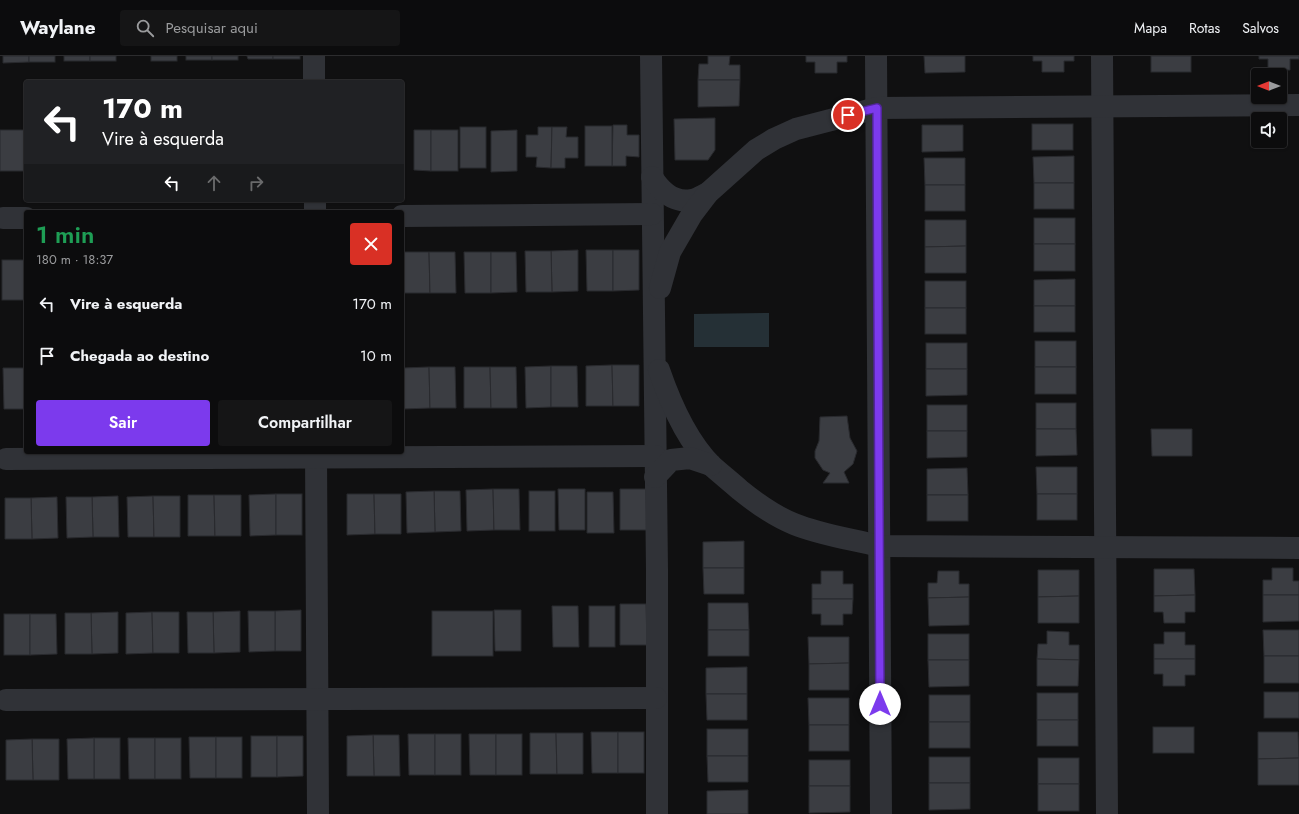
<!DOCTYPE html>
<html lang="pt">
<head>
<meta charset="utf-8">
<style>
  :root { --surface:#0c0c0d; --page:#151516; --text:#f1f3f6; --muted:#9a9b9d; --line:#2c2c2e; --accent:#7c3aed }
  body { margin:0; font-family:Jost,sans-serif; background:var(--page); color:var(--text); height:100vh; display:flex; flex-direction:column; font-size:15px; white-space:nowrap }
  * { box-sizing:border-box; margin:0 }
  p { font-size:13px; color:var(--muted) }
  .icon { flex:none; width:22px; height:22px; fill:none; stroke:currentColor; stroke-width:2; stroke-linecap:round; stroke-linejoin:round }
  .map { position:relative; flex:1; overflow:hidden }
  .sheet { position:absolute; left:24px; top:154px; width:380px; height:244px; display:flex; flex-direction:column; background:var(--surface); border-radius:4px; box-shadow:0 1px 3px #0004,0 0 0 1px var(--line) }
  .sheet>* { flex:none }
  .hud { position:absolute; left:24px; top:24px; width:380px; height:122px; border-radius:4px; box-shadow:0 1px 3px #0004,0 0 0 1px var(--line); background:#202124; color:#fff; overflow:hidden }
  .needle { width:26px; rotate:270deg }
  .tools { position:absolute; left:1251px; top:12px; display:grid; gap:8px }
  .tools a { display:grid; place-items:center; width:36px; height:36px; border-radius:4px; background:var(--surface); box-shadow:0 1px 3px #0004,0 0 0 1px var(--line); font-size:20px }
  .pin { position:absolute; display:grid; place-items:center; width:34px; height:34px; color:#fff; margin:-17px; border:2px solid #fff; border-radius:50%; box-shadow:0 1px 4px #0007 }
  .me { position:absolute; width:44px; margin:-22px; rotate:0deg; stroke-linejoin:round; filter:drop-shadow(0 0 3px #0008) }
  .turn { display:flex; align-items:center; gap:14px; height:84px; padding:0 12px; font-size:18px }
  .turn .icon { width:52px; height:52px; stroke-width:2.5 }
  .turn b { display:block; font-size:28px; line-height:34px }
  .lanes { display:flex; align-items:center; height:38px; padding:0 12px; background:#0003; justify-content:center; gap:20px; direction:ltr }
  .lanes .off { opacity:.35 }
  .round { display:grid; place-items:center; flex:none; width:42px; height:42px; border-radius:4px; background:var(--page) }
  .headline { display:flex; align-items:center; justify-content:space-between; height:68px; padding:0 12px }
  h1 { font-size:24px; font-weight:600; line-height:30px; color:#1e9e55 }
  .cta { display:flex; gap:8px; margin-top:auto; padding:8px 12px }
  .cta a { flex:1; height:46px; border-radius:4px; background:var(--accent); color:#fff; font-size:16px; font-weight:600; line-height:46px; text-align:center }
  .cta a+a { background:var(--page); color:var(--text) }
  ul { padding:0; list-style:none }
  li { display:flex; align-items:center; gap:12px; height:52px; padding:0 12px }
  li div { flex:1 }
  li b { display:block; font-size:15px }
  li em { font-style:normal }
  header { display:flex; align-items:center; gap:24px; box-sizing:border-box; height:56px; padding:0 20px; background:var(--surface); border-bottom:1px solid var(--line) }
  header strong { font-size:19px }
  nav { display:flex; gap:22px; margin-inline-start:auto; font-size:14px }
  .search { width:280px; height:36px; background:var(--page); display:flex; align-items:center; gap:10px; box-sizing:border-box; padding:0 14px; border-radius:4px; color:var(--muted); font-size:15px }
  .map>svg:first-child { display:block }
  .water { fill:#253036 }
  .building { fill:#3b3d42; stroke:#292a2e }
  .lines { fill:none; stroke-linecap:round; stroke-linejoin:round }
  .street { stroke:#303237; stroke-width:22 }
  .route-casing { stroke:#51269a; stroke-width:10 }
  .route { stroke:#7c3aed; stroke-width:7 }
</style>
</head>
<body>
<header>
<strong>Waylane</strong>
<div class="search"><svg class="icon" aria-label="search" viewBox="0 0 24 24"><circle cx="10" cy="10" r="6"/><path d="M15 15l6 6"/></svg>Pesquisar aqui</div>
<nav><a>Mapa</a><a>Rotas</a><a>Salvos</a></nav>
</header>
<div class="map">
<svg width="1299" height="758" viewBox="0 0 1299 758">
  <rect width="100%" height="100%" fill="#101011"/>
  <!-- water -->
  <path class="water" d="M769 257V291H694V258Z"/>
  <!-- building -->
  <g class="building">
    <path d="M3 0H29V6L3 7Z"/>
    <rect x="29" y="0" width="26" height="6"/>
    <rect x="64" y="0" width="26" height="5"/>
    <rect x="90" y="0" width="26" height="5"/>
    <rect x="151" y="0" width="26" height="5"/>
    <rect x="186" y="0" width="26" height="4"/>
    <rect x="212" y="0" width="26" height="4"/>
    <path d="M247 0H273V3H248Z"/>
    <rect x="273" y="0" width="27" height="3"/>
    <path d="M708 0H730L729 9H740V24H698L699 8H708Z"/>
    <path d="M806 0H847V6H837V17H815V6H806Z"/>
    <path d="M924 0H965V16L925 17Z"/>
    <path d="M1033 0H1074V5H1064V16H1042V5H1033Z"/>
    <rect x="1151" y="0" width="40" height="16"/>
    <path d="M1259 0H1299V3H1290V14H1268V3H1259Z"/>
    <path d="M698 24H740L739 50 698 51Z"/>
    <path d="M715 62V94L708 104H675L674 63Z"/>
    <rect x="1032" y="68" width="41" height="26"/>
    <path d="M613 69H627V79H639V101L626 100V110H612Z"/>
    <path d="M922 69H963V95L922 96Z"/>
    <rect x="585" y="70" width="27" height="40"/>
    <rect x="460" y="71" width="26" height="41"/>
    <path d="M538 71H552L551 112 536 111 537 101H526V79H538Z"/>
    <path d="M552 71H567L566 81H578V102H565V112H551Z"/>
    <path d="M0 74H25L26 115H0Z"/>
    <path d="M414 74H431V115L414 114Z"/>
    <rect x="431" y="74" width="27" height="41"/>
    <path d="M517 74V115L491 116V75Z"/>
    <path d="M1074 100V127H1034L1033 101Z"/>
    <path d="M924 102H965V129H925Z"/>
    <rect x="1034" y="127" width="40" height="26"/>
    <rect x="925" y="129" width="40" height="26"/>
    <rect x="1034" y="162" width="41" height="26"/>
    <path d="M925 164H966V190L925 191Z"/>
    <rect x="1034" y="188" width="41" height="27"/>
    <path d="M966 190V217H925V191Z"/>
    <path d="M578 194V235L552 236 551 195Z"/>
    <path d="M586 194H613V235H587Z"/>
    <path d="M613 194H639V234L613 235Z"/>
    <path d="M525 195H551L552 236H526Z"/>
    <path d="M403 196H429L430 237H404Z"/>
    <path d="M429 196H455L456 237H430Z"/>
    <path d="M464 196H491V237H465Z"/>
    <path d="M491 196H516L517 236 491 237Z"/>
    <rect x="2" y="204" width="24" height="40"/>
    <path d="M1075 223V250H1034V224Z"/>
    <rect x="925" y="225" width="41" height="27"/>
    <rect x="1034" y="250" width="41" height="26"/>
    <rect x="925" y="252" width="41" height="26"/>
    <rect x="1035" y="285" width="41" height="26"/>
    <rect x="926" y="287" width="41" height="26"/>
    <path d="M612 309 613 350H586V310Z"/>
    <path d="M612 309H639V350H613Z"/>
    <path d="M551 310V351L526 352 525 311Z"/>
    <path d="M551 310H577L578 351H551Z"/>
    <path d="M429 311 430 352 403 353V312Z"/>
    <path d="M429 311H455L456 352H430Z"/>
    <path d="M464 311H490L491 352H464Z"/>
    <path d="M490 311H516L517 352H491Z"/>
    <rect x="1035" y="311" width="41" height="27"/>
    <path d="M3 312H26V353H4Z"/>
    <path d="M926 313H967V339L926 340Z"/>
    <rect x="1036" y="347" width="40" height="26"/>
    <rect x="927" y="349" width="40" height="26"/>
    <path d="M847 360 850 382 857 395 853 408 844 416 849 427H823L830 417 823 414 815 402V395L819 385 820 361Z"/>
    <path d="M1036 373H1076L1077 399 1036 400Z"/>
    <path d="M1151 373H1192V400H1152Z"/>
    <path d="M927 375H967V401L927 402Z"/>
    <path d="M1036 411H1077V438H1037Z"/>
    <path d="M967 412 968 439H927V413Z"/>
    <path d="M493 433 494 474 467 475 466 434Z"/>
    <path d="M493 433H519L520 474H494Z"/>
    <path d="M558 433H585V474H559Z"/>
    <path d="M620 433H646L647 474H620Z"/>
    <path d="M434 435H460L461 475 435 476Z"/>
    <path d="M434 435 435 476 407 477 406 436Z"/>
    <rect x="529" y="435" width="26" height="40"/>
    <path d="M587 436H613L614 477H587Z"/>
    <path d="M276 438V479L250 480 249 439Z"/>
    <rect x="276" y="438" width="26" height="41"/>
    <path d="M347 438H374L375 478 347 479Z"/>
    <path d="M374 438H401V478H375Z"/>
    <rect x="1037" y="438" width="40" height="26"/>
    <path d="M188 439H214L215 480H188Z"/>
    <path d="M214 439H241V480H215Z"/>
    <rect x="927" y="439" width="41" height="26"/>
    <path d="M118 440 119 481H93L92 441Z"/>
    <path d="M153 440 154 481H128L127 441Z"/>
    <path d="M153 440H180V481H154Z"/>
    <path d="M57 441 58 482 32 483 31 442Z"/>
    <path d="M66 441H92L93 481 67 482Z"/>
    <path d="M5 442H31L32 483H5Z"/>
    <path d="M744 485V512H703V486Z"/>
    <path d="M703 512H744V538H704Z"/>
    <path d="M1272 512H1293V525H1299V539H1263V524H1272Z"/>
    <path d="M1154 513H1194L1195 539 1154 540Z"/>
    <path d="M1038 514H1079V540L1038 541Z"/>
    <path d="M821 515H843V528H853V543H812V528H821Z"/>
    <path d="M938 515H959V528H969V541L928 542V527H937Z"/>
    <path d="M1195 539V556H1185V567H1164L1163 556H1154V540Z"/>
    <path d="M1263 539H1299V565L1263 566Z"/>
    <path d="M1079 540V567H1038V541Z"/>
    <path d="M969 541V569L929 570 928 542Z"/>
    <path d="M812 543H853L852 558H843V569H821V558H812Z"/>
    <path d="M708 547H748L749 574H708Z"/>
    <path d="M620 548H646L647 589H620Z"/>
    <path d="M552 550H578L579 591H553Z"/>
    <rect x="589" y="550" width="26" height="41"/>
    <path d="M301 554V595H275V555Z"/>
    <path d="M494 554H521V595H495Z"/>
    <path d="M240 555V596L214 597 213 556Z"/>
    <path d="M248 555H275V595L249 596Z"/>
    <rect x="432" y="555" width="61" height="45"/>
    <path d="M118 556V597L92 598 91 557Z"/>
    <path d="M152 556 153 597 126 598V557Z"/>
    <path d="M152 556H179V597H153Z"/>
    <path d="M187 556H213L214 597H188Z"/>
    <path d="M65 557H91L92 598H65Z"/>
    <rect x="4" y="558" width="26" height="41"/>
    <path d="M30 558H56L57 598 30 599Z"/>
    <rect x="708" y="574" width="41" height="26"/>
    <path d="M1263 574H1299V600H1264Z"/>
    <path d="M1047 575 1069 576V589H1079V604L1037 603 1038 588H1047Z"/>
    <path d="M1164 576H1185V589H1195V603H1154V588H1164Z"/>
    <rect x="928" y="578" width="41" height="26"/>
    <path d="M808 581H849V607L809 608Z"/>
    <rect x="1264" y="600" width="35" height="27"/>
    <path d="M1037 603 1079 604 1078 630H1037Z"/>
    <path d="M1154 603H1195V619H1185V630H1163V618H1154Z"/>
    <path d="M928 604H969V630L929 631Z"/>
    <path d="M849 607V634H809V608Z"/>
    <path d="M747 611V638H706V612Z"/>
    <rect x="1264" y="636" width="35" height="26"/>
    <rect x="1037" y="637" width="41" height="27"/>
    <path d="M706 638H747V664H707Z"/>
    <rect x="929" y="639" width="41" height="27"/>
    <path d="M808 642H849V669H809Z"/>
    <rect x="1037" y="664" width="41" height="26"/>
    <rect x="929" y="666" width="41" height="26"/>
    <rect x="809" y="669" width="40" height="26"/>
    <rect x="1153" y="671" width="41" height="26"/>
    <rect x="707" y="673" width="41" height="27"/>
    <path d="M591 676H618V717H592Z"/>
    <rect x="618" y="676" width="26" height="41"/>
    <path d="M1258 676H1298L1299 702 1258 703Z"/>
    <path d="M530 677H556L557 718H530Z"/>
    <path d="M556 677H583V718H557Z"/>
    <path d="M408 678H435V719H409Z"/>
    <rect x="435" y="678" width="26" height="41"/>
    <path d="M469 678H496V719H470Z"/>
    <rect x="496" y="678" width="26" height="41"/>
    <path d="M373 679H399L400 720H374Z"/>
    <path d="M373 679 374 720H347V680Z"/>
    <rect x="251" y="680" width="26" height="41"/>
    <path d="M277 680H303V720L277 721Z"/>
    <path d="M189 681H216V722H190Z"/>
    <rect x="216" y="681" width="26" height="41"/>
    <rect x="94" y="682" width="26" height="41"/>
    <path d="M94 682V723H68L67 683Z"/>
    <path d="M128 682H155V723H129Z"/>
    <rect x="155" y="682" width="26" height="41"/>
    <path d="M32 683H59V724H33Z"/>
    <path d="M32 683 33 724H6V684Z"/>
    <path d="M707 700H748V726H708Z"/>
    <rect x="929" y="701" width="41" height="26"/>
    <rect x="1038" y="702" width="41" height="26"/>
    <path d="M1299 702V729H1258V703Z"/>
    <rect x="809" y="704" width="41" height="26"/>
    <path d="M929 727H970V753L929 754Z"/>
    <rect x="1038" y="728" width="41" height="27"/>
    <path d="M809 730H850V756L809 757Z"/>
    <path d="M748 734V758H707V735Z"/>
  </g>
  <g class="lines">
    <!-- street -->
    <g class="street">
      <path d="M314 0V26"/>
      <path d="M651 0 657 514V758"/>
      <path d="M876 0 881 758"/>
      <path d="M1102 0 1107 758"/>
      <path d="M652 121C660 134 673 147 691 144 696 144 703 139 708 137"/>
      <path d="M315 144V156"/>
      <path d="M402 160 652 158"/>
      <path d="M3 162H26"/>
      <path d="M660 232 670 196 692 158 708 137 756 94 774 83 796 73 877 52 1299 49"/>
      <path d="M659 314C670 346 688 386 712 410 721 418 731 426 740 434 756 447 774 460 794 468 821 479 851 483 879 490L1299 492"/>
      <path d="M316 396 318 758"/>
      <path d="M6 403 655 400"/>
      <path d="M655 421 671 404 690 402 711 409"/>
      <path d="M6 644 656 642"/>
    </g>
  </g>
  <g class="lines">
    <defs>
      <path id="route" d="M848 59 877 52 880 648"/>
    </defs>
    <!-- route casing -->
    <use href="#route" class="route-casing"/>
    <!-- route -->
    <use href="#route" class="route"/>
  </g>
</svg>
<div class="tools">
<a><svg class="needle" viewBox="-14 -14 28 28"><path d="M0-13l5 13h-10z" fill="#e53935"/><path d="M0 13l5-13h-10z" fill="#9a9b9d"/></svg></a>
<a><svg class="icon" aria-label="sound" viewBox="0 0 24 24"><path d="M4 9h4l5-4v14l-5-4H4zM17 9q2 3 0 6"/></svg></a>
</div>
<div class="pin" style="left:848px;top:59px;background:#d93025"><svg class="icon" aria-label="arrive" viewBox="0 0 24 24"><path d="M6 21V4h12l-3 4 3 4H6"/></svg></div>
<svg class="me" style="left:880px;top:648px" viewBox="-20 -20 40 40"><circle r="19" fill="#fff"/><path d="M0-13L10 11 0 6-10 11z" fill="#7c3aed"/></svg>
<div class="hud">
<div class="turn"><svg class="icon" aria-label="left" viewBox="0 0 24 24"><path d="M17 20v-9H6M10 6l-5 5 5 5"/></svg><div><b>170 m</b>Vire à esquerda</div></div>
<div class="lanes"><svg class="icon" aria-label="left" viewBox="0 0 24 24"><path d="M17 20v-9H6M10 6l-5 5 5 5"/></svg><svg class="icon off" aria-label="ahead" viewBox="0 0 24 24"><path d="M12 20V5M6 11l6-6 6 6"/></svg><svg class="icon off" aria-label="right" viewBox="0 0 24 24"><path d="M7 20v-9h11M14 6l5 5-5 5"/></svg></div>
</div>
<section class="sheet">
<div class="headline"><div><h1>1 min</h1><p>180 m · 18:37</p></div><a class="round" style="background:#d93025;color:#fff"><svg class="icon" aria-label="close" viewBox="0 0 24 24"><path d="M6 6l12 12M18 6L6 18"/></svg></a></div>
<ul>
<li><svg class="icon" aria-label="left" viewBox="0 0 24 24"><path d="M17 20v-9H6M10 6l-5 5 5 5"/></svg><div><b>Vire à esquerda</b></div><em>170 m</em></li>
<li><svg class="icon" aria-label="arrive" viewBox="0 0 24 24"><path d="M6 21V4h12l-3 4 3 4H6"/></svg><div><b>Chegada ao destino</b></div><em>10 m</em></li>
</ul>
<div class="cta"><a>Sair</a><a>Compartilhar</a></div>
</section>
</div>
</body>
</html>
